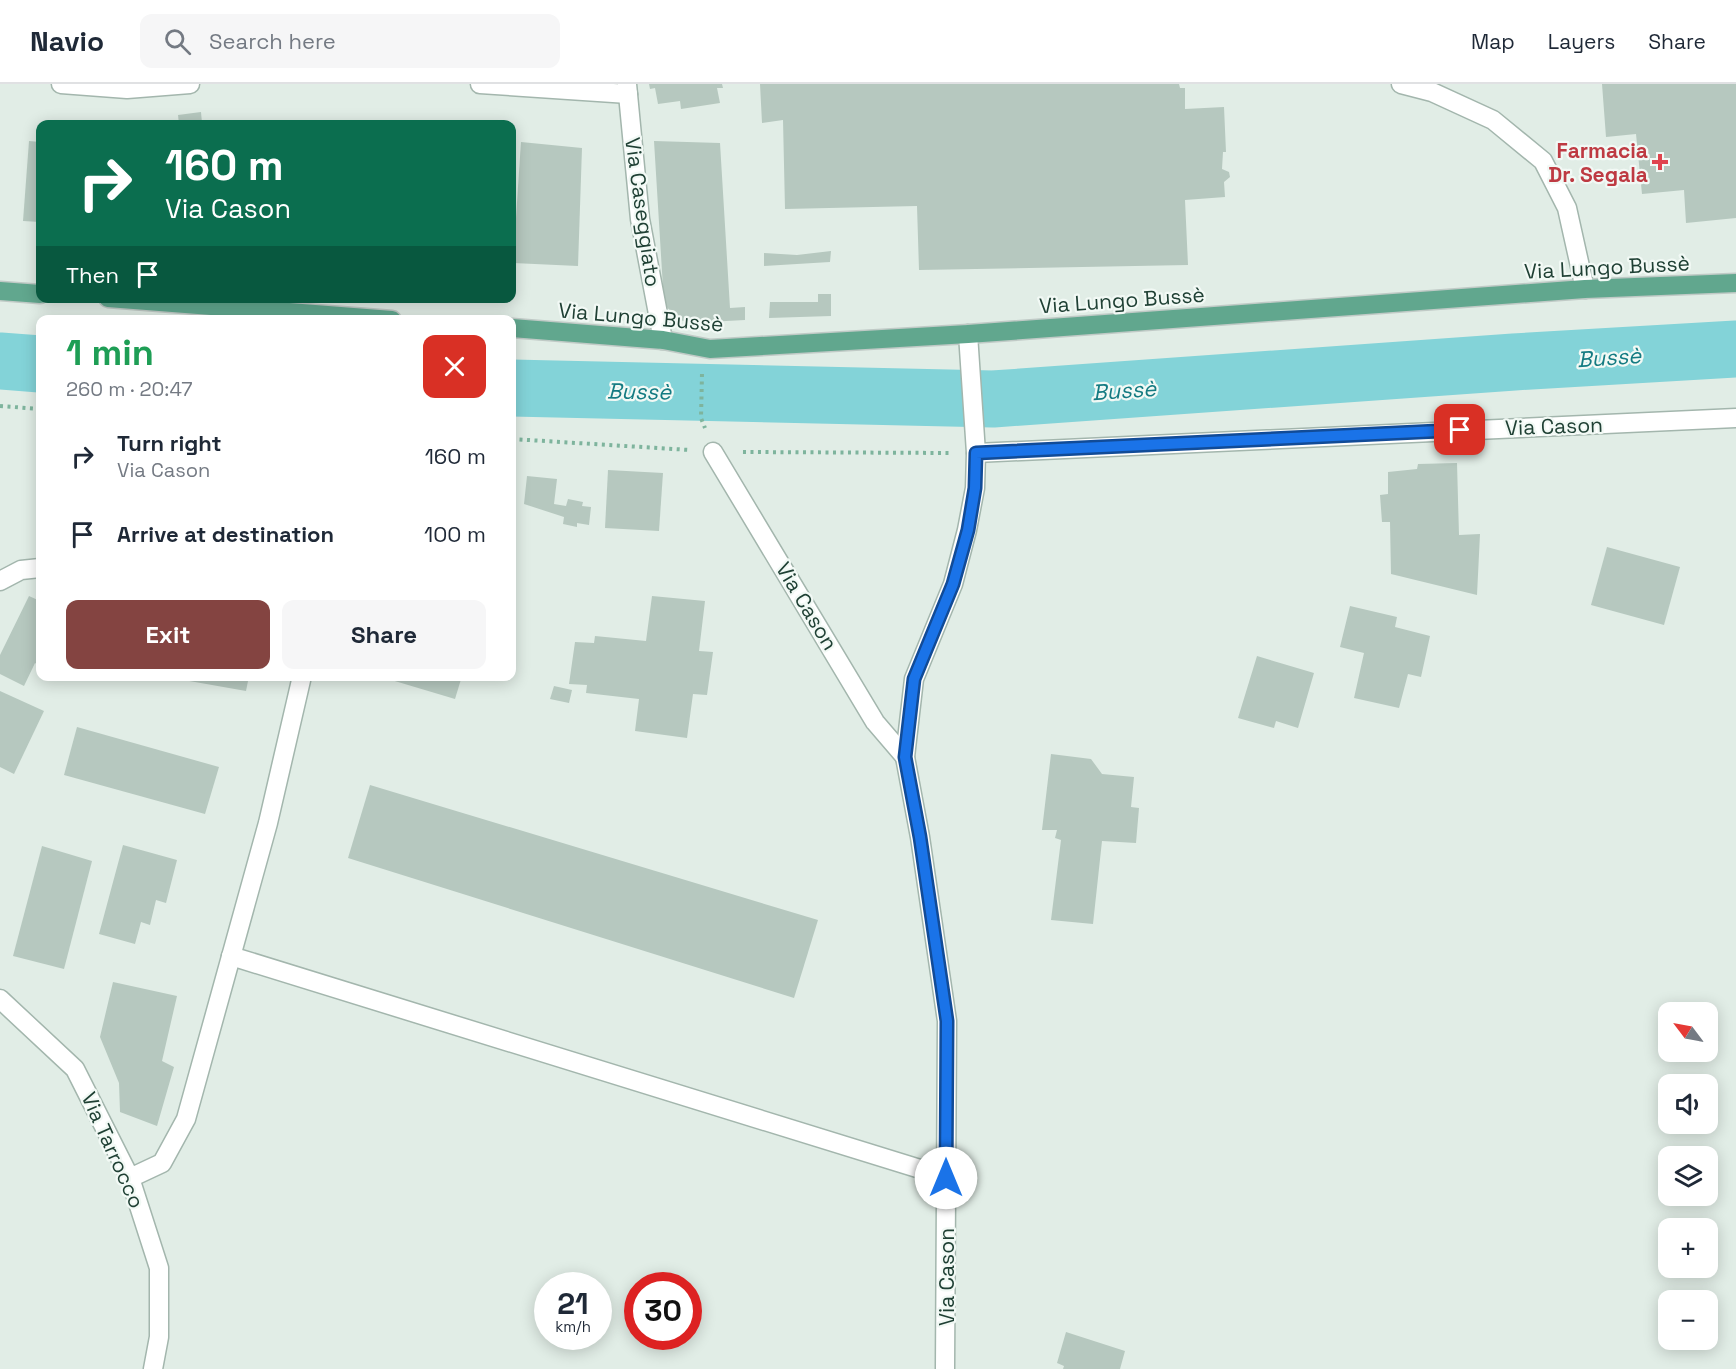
<!DOCTYPE html>
<html lang="en">
<head>
<meta charset="utf-8">
<style>
  :root { --surface:#fff; --page:#f6f6f7; --text:#1f2937; --muted:#747a83; --line:#e0e1e3; --accent:#844441 }
  body { margin:0; font-family:"Space Grotesk",sans-serif; background:var(--page); color:var(--text); height:100vh; display:flex; flex-direction:column; font-size:22px; white-space:nowrap }
  * { box-sizing:border-box; margin:0 }
  p { font-size:20px; color:var(--muted) }
  .icon { flex:none; width:33px; height:33px; fill:none; stroke:currentColor; stroke-width:2; stroke-linecap:round; stroke-linejoin:round }
  .map { position:relative; flex:1; overflow:hidden }
  .side { position:absolute; left:36px; top:231px; width:480px; height:366px; display:flex; flex-direction:column; background:var(--surface); border-radius:12px; box-shadow:0 3px 15px #0003 }
  .side>* { flex:none }
  .banner { position:absolute; left:36px; top:36px; width:480px; height:183px; border-radius:12px; box-shadow:0 3px 15px #0003; background:#0b6e4f; color:#fff; overflow:hidden }
  .needle { width:39px; rotate:302deg }
  .controls { position:absolute; left:1658px; top:918px; display:grid; gap:12px }
  .controls a { display:grid; place-items:center; width:60px; height:60px; border-radius:12px; background:var(--surface); box-shadow:0 3px 15px #0003; font-size:30px }
  .speed { position:absolute; left:534px; top:1188px; display:flex; gap:12px; font-size:30px; font-weight:700; text-align:center }
  .speed>* { display:grid; place-content:center; width:78px; height:78px; border-radius:50%; background:var(--surface); box-shadow:0 3px 15px #0003; line-height:1 }
  .speed small { font-size:15px; font-weight:400 }
  .speed .limit { border:9px solid #d22; background:#fff; color:#111 }
  .pin { position:absolute; display:grid; place-items:center; width:51px; height:51px; color:#fff; margin:-26px; border-radius:12px; box-shadow:0 3px 9px #0006 }
  .me { position:absolute; width:66px; margin:-33px; rotate:0deg; stroke-linejoin:round; filter:drop-shadow(0 0 4px #0008) }
  .turn { display:flex; align-items:center; gap:21px; height:126px; padding:0 30px; font-size:27px }
  .turn .icon { width:78px; height:78px; stroke-width:2.5 }
  .turn b { display:block; font-size:42px; line-height:51px }
  .then { display:flex; align-items:center; height:57px; padding:0 30px; background:#0003; gap:12px; font-size:22px }
  .round { display:grid; place-items:center; flex:none; width:63px; height:63px; border-radius:12px; background:var(--page) }
  .head { display:flex; align-items:center; justify-content:space-between; height:102px; padding:0 30px }
  h1 { font-size:36px; font-weight:700; line-height:45px; color:#1e9e55 }
  .primary-button { display:flex; gap:12px; margin-top:auto; padding:12px 30px }
  .primary-button a { flex:1; height:69px; border-radius:12px; background:var(--accent); color:#fff; font-size:24px; font-weight:700; line-height:69px; text-align:center }
  .primary-button a+a { background:var(--page); color:var(--text) }
  ul { padding:0; list-style:none }
  li { display:flex; align-items:center; gap:18px; height:78px; padding:0 30px }
  li div { flex:1 }
  li b { display:block; font-size:22px }
  li em { font-style:normal }
  header { display:flex; align-items:center; gap:36px; box-sizing:border-box; height:84px; padding:0 30px; background:var(--surface); border-bottom:2px solid var(--line) }
  header strong { font-size:28px }
  nav { display:flex; gap:33px; margin-inline-start:auto; font-size:21px }
  .search { width:420px; height:54px; background:var(--page); display:flex; align-items:center; gap:15px; box-sizing:border-box; padding:0 21px; border-radius:12px; color:var(--muted); font-size:22px }
  .map>svg:first-child { display:block }
  .lines { fill:none; stroke-linecap:round; stroke-linejoin:round }
  .river { stroke:#83d3d8; stroke-width:57 }
  .building { fill:#b6c8bf }
  .minor-casing { stroke:#a3b6ad; stroke-width:21 }
  .major-casing { stroke:#c0cac6; stroke-width:21 }
  .path { stroke:#7eb49d; stroke-width:4; stroke-dasharray:3 4.5; stroke-linecap:butt }
  .minor { stroke:#fff; stroke-width:18 }
  .major { stroke:#61a78e; stroke-width:18 }
  .route-casing { stroke:#114b97; stroke-width:15 }
  .route { stroke:#1a73e8; stroke-width:10 }
  .health-dot { fill:#e0444e; stroke:#f2f9f5; stroke-width:2 }
  .labels { text-anchor:middle; dominant-baseline:central; stroke-width:4.5; stroke-linejoin:round; paint-order:stroke }
  .health-label { font-size:21px; font-weight:bold; fill:#be3a42; stroke:#f2f9f5; text-anchor:end }
  .street-label { font-size:21px; fill:#1f4034; stroke:#f2f9f5 }
  .water-label { font-size:22px; font-style:italic; fill:#147b82; stroke:#f2f9f5 }
</style>
</head>
<body>
<header>
<strong>Navio</strong>
<div class="search"><svg class="icon" aria-label="search" viewBox="0 0 24 24"><circle cx="10" cy="10" r="6"/><path d="M15 15l6 6"/></svg>Search here</div>
<nav><a>Map</a><a>Layers</a><a>Share</a></nav>
</header>
<div class="map">
<svg width="1736" height="1285" viewBox="0 0 1736 1285">
  <rect width="100%" height="100%" fill="#e1ede6"/>
  <g class="lines">
    <!-- river -->
    <g class="river">
      <path d="M0 277 40 280"/>
      <path d="M512 304 993 315 1514 278 1736 265"/>
    </g>
  </g>
  <!-- building -->
  <g class="building">
    <path d="M649 0H722L723 4H717L720 19 681 25 680 17 658 20 655 4 650 5Z"/>
    <path d="M760 0H1179L1180 4H1185V25L1224 23 1226 68H1223L1222 85 1229 88 1230 93 1224 98 1225 113 1185 116 1188 181 919 186 917 122 785 125 783 36 762 39Z"/>
    <path d="M1602 0H1736V134L1686 139 1684 106 1642 110 1636 50 1606 53Z"/>
    <path d="M201 28 202 39 179 40 178 31Z"/>
    <path d="M29 57 40 58V138L23 137Z"/>
    <path d="M654 57 720 59 730 224 745 223V236L689 239 678 235 664 220Z"/>
    <path d="M521 58 582 64 578 182 513 179Z"/>
    <path d="M831 167 830 178 764 182V169L797 171Z"/>
    <path d="M818 210H831V232L769 234 770 218H818Z"/>
    <path d="M1457 379 1459 451 1480 450 1477 511 1391 490 1390 438H1382L1380 411 1388 410V388L1417 385 1418 380Z"/>
    <path d="M608 386 663 389 659 447 605 444Z"/>
    <path d="M527 392 557 395 554 420 566 422 568 415 583 418 582 422 591 423 589 441 577 439V443L563 440 564 433 524 420Z"/>
    <path d="M1607 463 1680 483 1664 541 1591 521Z"/>
    <path d="M29 512 40 517V582L35 579 24 602 0 590V571Z"/>
    <path d="M652 512 705 517 699 567 713 568 707 611 693 610 687 654 635 647 639 615 586 609 587 601 569 600 575 558 594 559 595 552 646 557Z"/>
    <path d="M1350 522 1397 533 1395 543 1430 552 1421 593 1408 590 1399 624 1354 614 1364 569 1340 563Z"/>
    <path d="M1257 572 1314 589 1298 644 1276 637 1274 644 1238 634Z"/>
    <path d="M161 592H249L246 607Z"/>
    <path d="M378 592H462L455 615Z"/>
    <path d="M554 602 572 606 569 619 550 615Z"/>
    <path d="M0 607 44 627 14 690 0 683Z"/>
    <path d="M77 643 219 683 205 730 64 691Z"/>
    <path d="M1051 670 1091 675 1102 690 1134 693 1131 723 1139 724 1136 759 1102 757 1093 840 1051 836 1061 756 1055 754 1057 746H1042Z"/>
    <path d="M370 701 818 836 794 914 348 774Z"/>
    <path d="M123 761 177 776 166 819 156 816 150 841 141 838 135 860 99 850Z"/>
    <path d="M42 762 92 777 64 885 13 872Z"/>
    <path d="M113 898 177 912 162 977 174 983 157 1042 120 1028 119 999 100 953Z"/>
    <path d="M1066 1248 1125 1267 1120 1285H1063L1064 1282 1057 1279Z"/>
  </g>
  <g class="lines">
    <defs>
      <g id="minor">
        <path d="M61 0 127 5 190 0"/>
        <path d="M480 0 628 10"/>
        <path d="M627 0 640 135 663 256"/>
        <path d="M1401 0 1432 8 1493 36 1543 77 1567 124 1585 205"/>
        <path d="M713 368 875 638 905 673"/>
        <path d="M976 369 1736 334"/>
        <path d="M0 497 21 486 40 484"/>
        <path d="M231 872 946 1093"/>
        <path d="M0 915 75 985 130 1094 159 1184V1253L153 1285"/>
        <path d="M130 1094 162 1079 186 1035 268 739 302 592"/>
        <path d="M945 1285 947 937 920 753 905 673 914 595 953 500 967 446 975 404 976 369 968 250"/>
      </g>
      <g id="major">
        <path d="M0 207 40 210"/>
        <path d="M108 214 392 236"/>
        <path d="M512 244 663 256 710 265 968 250 1585 205 1736 199"/>
      </g>
    </defs>
    <!-- minor casing -->
    <use href="#minor" class="minor-casing"/>
    <!-- major casing -->
    <use href="#major" class="major-casing"/>
    <!-- path -->
    <g class="path">
      <path d="M702 290 701 334 705 344"/>
      <path d="M0 322 40 325"/>
      <path d="M512 355 690 366"/>
      <path d="M743 368 951 369"/>
    </g>
    <!-- minor -->
    <use href="#minor" class="minor"/>
    <!-- major -->
    <use href="#major" class="major"/>
  </g>
  <g class="lines">
    <defs>
      <path id="route" d="M946 1094 947 937 920 753 905 673 914 595 953 500 968 446 975 404 976 369 1460 346"/>
    </defs>
    <!-- route casing -->
    <use href="#route" class="route-casing"/>
    <!-- route -->
    <use href="#route" class="route"/>
  </g>
  <!-- markers -->
  <path class="health-dot" d="M1657 69h6v6h6v6h-6v6h-6v-6h-6v-6h6z"/>
  <g class="labels">
    <!-- health labels -->
    <g class="health-label">
      <text x="1648" y="66">Farmacia<tspan x="1648" dy="24">Dr. Segala</tspan></text>
    </g>
    <!-- street labels -->
    <g class="street-label">
      <text transform="translate(643 128) rotate(82)">Via Caseggiato</text>
      <text transform="translate(1607 183) rotate(-3)">Via Lungo Bussè</text>
      <text transform="translate(1122 216) rotate(-4)">Via Lungo Bussè</text>
      <text transform="translate(641 233) rotate(5)">Via Lungo Bussè</text>
      <text transform="translate(1554 342) rotate(-2)">Via Cason</text>
      <text transform="translate(807 522) rotate(59)">Via Cason</text>
      <text transform="translate(113 1066) rotate(66)">Via Tarrocco</text>
      <text transform="translate(946 1193) rotate(-90)">Via Cason</text>
    </g>
    <!-- water labels -->
    <g class="water-label">
      <text transform="translate(1609 273) rotate(-4)">Bussè</text>
      <text transform="translate(1124 306) rotate(-4)">Bussè</text>
      <text transform="translate(639 307) rotate(1)">Bussè</text>
    </g>
  </g>
</svg>
<div class="controls">
<a><svg class="needle" viewBox="-14 -14 28 28"><path d="M0-13l5 13h-10z" fill="#e53935"/><path d="M0 13l5-13h-10z" fill="#747a83"/></svg></a>
<a><svg class="icon" aria-label="sound" viewBox="0 0 24 24"><path d="M4 9h4l5-4v14l-5-4H4zM17 9q2 3 0 6"/></svg></a>
<a><svg class="icon" aria-label="layers" viewBox="0 0 24 24"><path d="M12 4l9 5-9 5-9-5zM3 14l9 5 9-5"/></svg></a>
<a>+</a>
<a>−</a>
</div>
<div class="speed"><div>21<small>km/h</small></div><div class="limit">30</div></div>
<div class="pin" style="left:1460px;top:346px;background:#d93025"><svg class="icon" aria-label="arrive" viewBox="0 0 24 24"><path d="M6 21V4h12l-3 4 3 4H6"/></svg></div>
<svg class="me" style="left:946px;top:1094px" viewBox="-20 -20 40 40"><circle r="19" fill="#fff"/><path d="M0-13L10 11 0 6-10 11z" fill="#1a73e8"/></svg>
<div class="banner">
<div class="turn"><svg class="icon" aria-label="right" viewBox="0 0 24 24"><path d="M7 20v-9h11M14 6l5 5-5 5"/></svg><div><b>160 m</b>Via Cason</div></div>
<div class="then">Then<svg class="icon" aria-label="arrive" viewBox="0 0 24 24"><path d="M6 21V4h12l-3 4 3 4H6"/></svg></div>
</div>
<section class="side">
<div class="head"><div><h1>1 min</h1><p>260 m · 20:47</p></div><a class="round" style="background:#d93025;color:#fff"><svg class="icon" aria-label="close" viewBox="0 0 24 24"><path d="M6 6l12 12M18 6L6 18"/></svg></a></div>
<ul>
<li><svg class="icon" aria-label="right" viewBox="0 0 24 24"><path d="M7 20v-9h11M14 6l5 5-5 5"/></svg><div><b>Turn right</b><p>Via Cason</p></div><em>160 m</em></li>
<li><svg class="icon" aria-label="arrive" viewBox="0 0 24 24"><path d="M6 21V4h12l-3 4 3 4H6"/></svg><div><b>Arrive at destination</b></div><em>100 m</em></li>
</ul>
<div class="primary-button"><a>Exit</a><a>Share</a></div>
</section>
</div>
</body>
</html>
